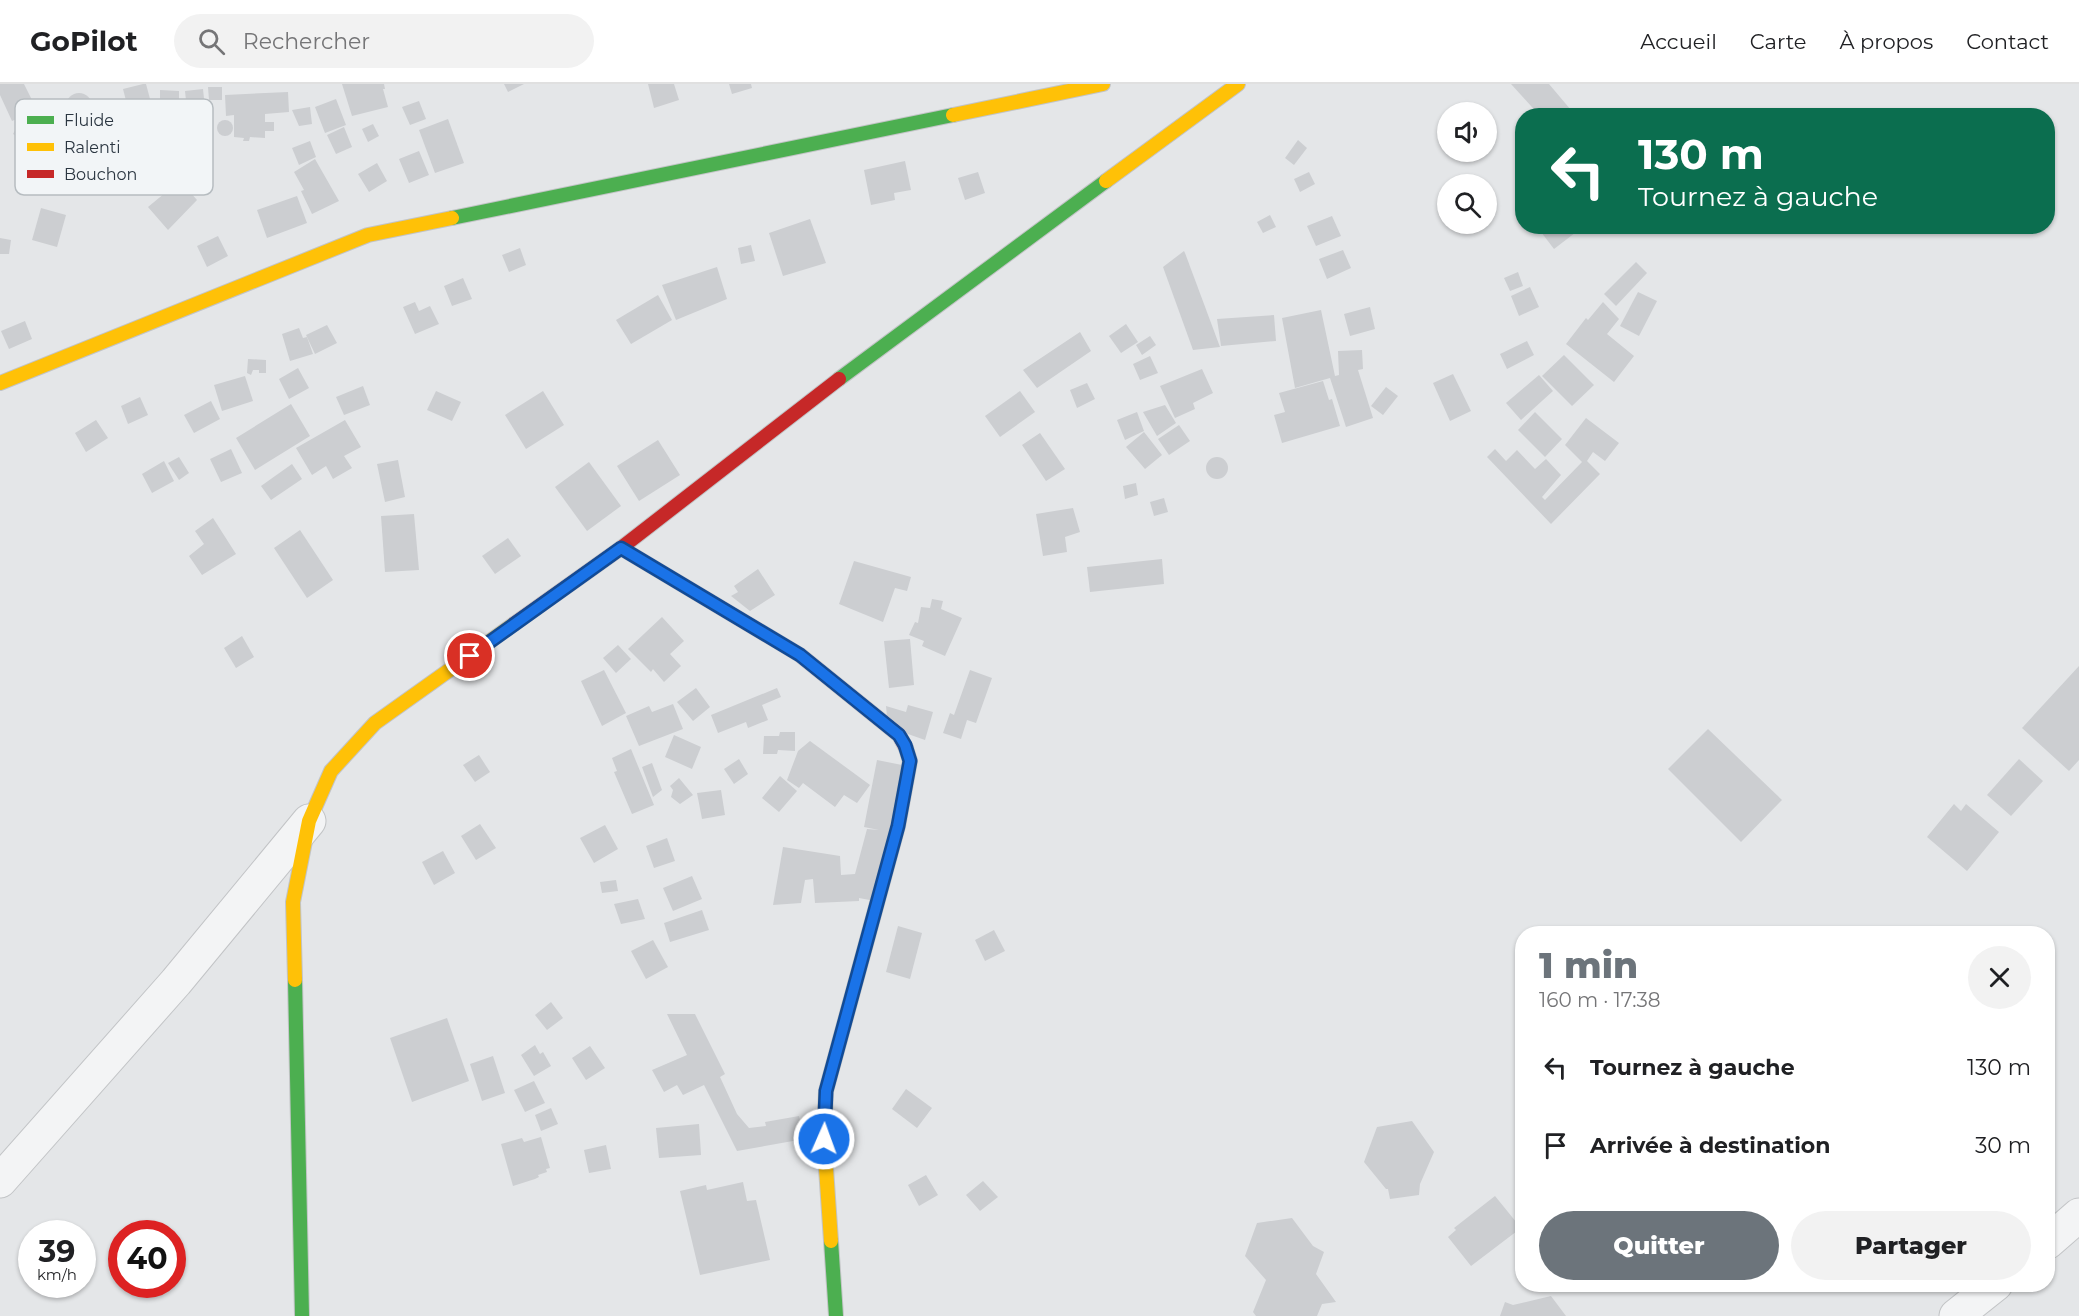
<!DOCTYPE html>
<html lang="fr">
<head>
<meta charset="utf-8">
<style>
  :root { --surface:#fff; --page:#f2f2f2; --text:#202124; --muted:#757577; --line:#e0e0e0; --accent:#6c747b }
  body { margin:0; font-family:Montserrat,sans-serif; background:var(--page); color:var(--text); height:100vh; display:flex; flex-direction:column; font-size:22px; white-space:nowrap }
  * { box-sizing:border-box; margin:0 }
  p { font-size:20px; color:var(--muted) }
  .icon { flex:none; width:33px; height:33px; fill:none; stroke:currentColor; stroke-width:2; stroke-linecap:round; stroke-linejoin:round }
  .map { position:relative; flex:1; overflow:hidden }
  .side { position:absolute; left:1515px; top:842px; width:540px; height:366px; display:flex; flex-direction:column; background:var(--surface); border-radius:24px; box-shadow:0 2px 4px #0004 }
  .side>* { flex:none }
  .guide { position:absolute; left:1515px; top:24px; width:540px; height:126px; border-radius:24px; box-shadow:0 2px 4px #0004; background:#0b6e4f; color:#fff; overflow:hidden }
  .buttons { position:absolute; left:1437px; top:18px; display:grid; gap:12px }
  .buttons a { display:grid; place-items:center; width:60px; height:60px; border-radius:50%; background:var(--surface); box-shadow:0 2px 4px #0004; font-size:30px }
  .speed { position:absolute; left:18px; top:1136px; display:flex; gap:12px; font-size:30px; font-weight:700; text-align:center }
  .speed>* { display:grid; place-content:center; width:78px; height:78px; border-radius:50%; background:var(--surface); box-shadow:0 2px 4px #0004; line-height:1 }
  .speed small { font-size:15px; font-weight:400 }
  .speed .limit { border:9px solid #d22; background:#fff; color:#111 }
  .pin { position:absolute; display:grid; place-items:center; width:51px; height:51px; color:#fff; margin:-26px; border:3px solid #fff; border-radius:50%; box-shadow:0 2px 6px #0007 }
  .me { position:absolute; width:66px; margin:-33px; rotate:2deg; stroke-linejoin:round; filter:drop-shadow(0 0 4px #0008) }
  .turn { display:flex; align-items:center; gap:21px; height:126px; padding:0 24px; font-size:27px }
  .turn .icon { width:78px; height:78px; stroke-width:2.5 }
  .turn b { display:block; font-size:42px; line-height:51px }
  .round { display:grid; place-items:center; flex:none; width:63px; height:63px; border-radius:32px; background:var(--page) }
  .summary { display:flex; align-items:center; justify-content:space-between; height:102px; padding:0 24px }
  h1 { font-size:36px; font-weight:800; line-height:45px; color:var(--accent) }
  .button { display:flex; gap:12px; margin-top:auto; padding:12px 24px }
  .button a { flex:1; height:69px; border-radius:36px; background:var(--accent); color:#fff; font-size:24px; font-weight:800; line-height:69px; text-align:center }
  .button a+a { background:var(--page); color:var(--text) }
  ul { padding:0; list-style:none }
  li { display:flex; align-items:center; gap:18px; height:78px; padding:0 24px }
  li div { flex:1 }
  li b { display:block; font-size:22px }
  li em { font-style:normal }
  header { display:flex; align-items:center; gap:36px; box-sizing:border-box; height:84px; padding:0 30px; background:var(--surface); border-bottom:2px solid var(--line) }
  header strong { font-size:28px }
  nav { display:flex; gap:33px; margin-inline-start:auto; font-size:21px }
  .search { width:420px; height:54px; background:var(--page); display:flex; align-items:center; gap:15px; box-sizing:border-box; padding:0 21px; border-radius:33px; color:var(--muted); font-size:22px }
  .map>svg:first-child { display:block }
  .building { fill:#ccced1 }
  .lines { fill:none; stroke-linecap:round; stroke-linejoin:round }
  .street-casing { stroke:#c2c4c6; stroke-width:35 }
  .fast-casing { stroke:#c2c4c6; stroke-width:16 }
  .slow-casing { stroke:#c2c4c6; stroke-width:16 }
  .jam-casing { stroke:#c2c4c6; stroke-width:16 }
  .street { stroke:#f3f4f5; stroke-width:33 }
  .fast { stroke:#4caf50; stroke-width:14 }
  .slow { stroke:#ffc107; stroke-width:14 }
  .jam { stroke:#c62828; stroke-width:14 }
  .route-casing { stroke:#114b97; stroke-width:15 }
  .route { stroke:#1a73e8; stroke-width:10 }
  .key { fill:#f2f5f7; stroke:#b6bcc0; stroke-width:1.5 }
  .key-label { font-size:16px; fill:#2b3641 }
</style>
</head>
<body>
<header>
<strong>GoPilot</strong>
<div class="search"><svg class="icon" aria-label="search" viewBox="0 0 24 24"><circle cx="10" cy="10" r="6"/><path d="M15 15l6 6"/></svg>Rechercher</div>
<nav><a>Accueil</a><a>Carte</a><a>À propos</a><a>Contact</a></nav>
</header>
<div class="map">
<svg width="2079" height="1232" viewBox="0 0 2079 1232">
  <rect width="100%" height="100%" fill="#e4e6e8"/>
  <!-- building -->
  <g class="building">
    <path d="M0 0H24L37 26 12 37 0 11Z"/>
    <path d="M143 0H146L153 26 130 32 123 5Z"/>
    <path d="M342 0H384L385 5H383L388 23 352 32Z"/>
    <path d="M504 0H524L508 8Z"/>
    <path d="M648 0H674L679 16 654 24Z"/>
    <path d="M729 0H751L752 4 732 10Z"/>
    <path d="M1511 0H1549L1576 32H1540Z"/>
    <path d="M208 3H222V16H209Z"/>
    <path d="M203 5 205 24 187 26 185 7Z"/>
    <path d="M160 6 179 7V31H160Z"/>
    <path d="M288 8 289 28 265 30V38H274V47H265V54L250 53 249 57H243L244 54 234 53V31L226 32 225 11Z"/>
    <circle cx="79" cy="22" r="13"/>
    <path d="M336 15 346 41 325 49 315 23Z"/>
    <path d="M419 17 426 35 410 41 402 23Z"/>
    <path d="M310 23 312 40 299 42 292 26Z"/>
    <path d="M448 35 464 79 435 89 419 46Z"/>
    <circle cx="225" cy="44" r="8"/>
    <path d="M20 38 36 47 29 59 13 50Z"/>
    <path d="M373 40 379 52 368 58 362 45Z"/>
    <path d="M344 43 352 63 336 70 327 51Z"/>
    <path d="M1298 56 1307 64 1294 81 1285 74Z"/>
    <path d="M310 57 316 73 299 81 292 64Z"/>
    <path d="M419 67 429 91 409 99 399 75Z"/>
    <path d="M315 75 339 117 312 130 301 107 304 106 294 88Z"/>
    <path d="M905 77 911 106 894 109 895 116 871 121 864 86Z"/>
    <path d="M377 79 387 97 369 108 358 90Z"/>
    <path d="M978 88 985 109 965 116 958 94Z"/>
    <path d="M1309 88 1315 100 1300 108 1294 95Z"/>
    <path d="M182 99 197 116 168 146 148 123 165 109 167 111Z"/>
    <path d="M297 112 307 139 267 154 257 126Z"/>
    <path d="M41 124 66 131 57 163 32 156Z"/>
    <path d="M1270 131 1276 143 1263 149 1257 138Z"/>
    <path d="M1332 132 1341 152 1316 162 1307 142Z"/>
    <path d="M810 135 826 179 783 192 769 149Z"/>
    <path d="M1540 142H1584L1554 165 1538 144Z"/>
    <path d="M218 152 228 172 207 183 197 162Z"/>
    <path d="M0 154 11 156 9 170H0Z"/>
    <path d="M751 161 755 177 741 180 738 164Z"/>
    <path d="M520 164 526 181 509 188 502 171Z"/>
    <path d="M1343 166 1351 184 1327 195 1319 175Z"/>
    <path d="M1184 167 1185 169 1220 263 1193 266 1163 183Z"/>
    <path d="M1636 178 1647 189 1616 222 1604 210Z"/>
    <path d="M717 183 727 215 676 236 662 201Z"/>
    <path d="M1518 188 1523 202 1510 207 1504 194Z"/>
    <path d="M463 194 472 215 452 222 444 202Z"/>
    <path d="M1530 203 1539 223 1519 232 1511 212Z"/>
    <path d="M1638 208 1657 217 1639 252 1620 242Z"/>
    <path d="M658 211 672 236 631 260 616 236Z"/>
    <path d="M415 218 419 227 430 222 439 240 415 250 403 223Z"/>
    <path d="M1603 218 1619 235 1607 250 1634 272 1614 298 1566 260 1586 234 1588 236Z"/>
    <path d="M1370 223 1375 245 1350 252 1344 230Z"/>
    <path d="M1321 226 1335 292 1339 291 1338 267 1362 266 1363 285 1358 286 1373 334 1346 343 1330 294 1295 304 1282 234Z"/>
    <path d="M1274 231 1276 257 1221 262 1217 235Z"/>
    <path d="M25 237 32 255 9 265 1 247Z"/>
    <path d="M1126 240 1138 258 1121 269 1109 252Z"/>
    <path d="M327 241 337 259 315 270 306 251Z"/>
    <path d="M299 244 303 254 307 253 313 270 290 277 282 250Z"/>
    <path d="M1080 248 1091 267 1037 304 1023 286Z"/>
    <path d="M1150 252 1156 261 1142 271 1136 261Z"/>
    <path d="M1527 257 1534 271 1507 285 1500 270Z"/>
    <path d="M1564 271 1594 301 1572 322 1542 292Z"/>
    <path d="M1150 272 1158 289 1140 296 1133 280Z"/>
    <path d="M248 275 266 276V289H259V286H253L251 291 247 289Z"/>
    <path d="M298 284 309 304 289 315 279 295Z"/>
    <path d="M1202 285 1213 309 1193 319 1195 325 1175 334 1160 302Z"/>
    <path d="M1453 290 1471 327 1450 337 1433 299Z"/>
    <path d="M1539 291 1553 307 1521 336 1506 319Z"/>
    <path d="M245 292 253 317 222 327 214 301Z"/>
    <path d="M1323 297 1329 316 1332 315 1340 342 1282 359 1274 331 1285 328 1279 309Z"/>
    <path d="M1087 299 1095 315 1077 324 1070 306Z"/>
    <path d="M363 302 370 321 344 331 336 313Z"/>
    <path d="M1386 303 1398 312 1383 331 1371 322Z"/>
    <path d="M436 307 461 318 452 337 427 326Z"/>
    <path d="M543 307 564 341 526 365 505 331Z"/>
    <path d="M1020 307 1035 328 1000 353 985 332Z"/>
    <path d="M140 313 148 331 128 340 121 322Z"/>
    <path d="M211 317 220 335 194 349 184 331Z"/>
    <path d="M291 320 310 352 255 386 236 354Z"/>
    <path d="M1165 321 1176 339 1157 352 1143 328Z"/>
    <path d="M1137 328 1144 347 1125 356 1117 336Z"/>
    <path d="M1535 328 1562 355 1545 373 1518 346Z"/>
    <path d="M1586 334 1619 359 1605 377 1593 368 1587 377 1600 390 1551 440 1487 373 1495 365 1506 377 1517 366 1535 385 1546 375 1561 391 1542 413 1545 416 1582 378 1565 361Z"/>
    <path d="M96 336 108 354 86 368 75 349Z"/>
    <path d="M345 336 361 363 344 372 352 384 333 395 326 382 312 391 296 364Z"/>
    <path d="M1179 341 1190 357 1169 371 1158 355Z"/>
    <path d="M1144 348 1162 371 1145 385 1126 363Z"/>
    <path d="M1040 349 1065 385 1046 397 1022 361Z"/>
    <path d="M658 356 680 391 639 417 617 382Z"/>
    <path d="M231 365 242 389 221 398 210 375Z"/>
    <circle cx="1217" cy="384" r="11"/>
    <path d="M179 373 189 389 179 396 168 379Z"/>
    <path d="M398 376 405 413 385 418 377 380Z"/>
    <path d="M164 377 174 397 152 409 142 390Z"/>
    <path d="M589 378 621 422 587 447 555 403Z"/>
    <path d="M292 380 302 395 271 416 261 402Z"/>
    <path d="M1136 399 1138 411 1125 415 1123 402Z"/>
    <path d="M1164 414 1168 428 1154 432 1150 418Z"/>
    <path d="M1073 424 1080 448 1065 453 1067 468 1043 472 1036 430Z"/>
    <path d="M414 430 419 486 385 488 381 432Z"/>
    <path d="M213 434 236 470 202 491 189 472 204 460 195 447Z"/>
    <path d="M300 446 333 496 307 514 274 464Z"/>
    <path d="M508 454 521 472 495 490 482 472Z"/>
    <path d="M1162 475 1164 500 1090 508 1087 483Z"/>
    <path d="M854 477 911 493 907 507 895 504 883 538 839 520Z"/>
    <path d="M758 485 775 511 750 527 731 512 738 508 734 502Z"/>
    <path d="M932 515 943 517 941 525 962 534 945 572 922 562 924 557 909 551 915 538 918 539 921 523 930 524Z"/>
    <path d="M662 533 684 557 670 570 681 582 664 598 653 585 651 588 628 565Z"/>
    <path d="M242 552 254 573 236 584 224 564Z"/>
    <path d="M910 555 914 601 889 604 884 557Z"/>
    <path d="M618 561 631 575 616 589 603 574Z"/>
    <path d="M2079 582V676L2069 687 2022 644Z"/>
    <path d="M604 586 626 629 602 642 581 597Z"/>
    <path d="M970 586 992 594 976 639 967 636 961 655 943 649 950 629 954 631Z"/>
    <path d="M696 604 710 623 693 637 677 618Z"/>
    <path d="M777 604 781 613 762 621 768 636 748 644 746 638 718 649 711 631Z"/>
    <path d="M673 620 683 645 639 662 626 632 649 622 652 628Z"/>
    <path d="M908 621 933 628 925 656 888 643 886 622 906 628Z"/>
    <path d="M1708 645 1782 716 1741 758 1668 685Z"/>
    <path d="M780 648H795V667L778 666 777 670H763L764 652H779Z"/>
    <path d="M674 651 701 663 692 685 665 673Z"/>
    <path d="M810 657 870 701 857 719 844 711 835 723 803 699 799 704 787 696 798 667Z"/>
    <path d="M631 665 654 721 632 730 614 688 617 687 612 674Z"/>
    <path d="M479 671 490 688 475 698 463 681Z"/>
    <path d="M739 675 748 690 734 700 724 685Z"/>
    <path d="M2019 675 2043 697 2011 732 1987 711Z"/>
    <path d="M877 676 907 682 875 817 859 814V817L815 819 813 795 805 796 801 819 773 821 783 763 840 772 841 791 855 790 867 745 879 746 864 743Z"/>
    <path d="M652 679 662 706 653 713 642 683Z"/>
    <path d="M780 692 797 707 779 728 762 714Z"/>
    <path d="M679 694 693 711 680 720 671 713 673 706 670 702Z"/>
    <path d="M721 706 725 731 702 735 697 709Z"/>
    <path d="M1954 720 1961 727 1966 720 1999 748 1967 787 1927 753Z"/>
    <path d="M480 740 496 764 476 776 461 752Z"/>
    <path d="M605 741 618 765 594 779 580 754Z"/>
    <path d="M667 754 675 777 654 784 646 762Z"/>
    <path d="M443 767 455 789 434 801 422 778Z"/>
    <path d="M692 792 702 815 673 827 663 804Z"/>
    <path d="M616 796 618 807 602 809 600 798Z"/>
    <path d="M638 815 645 835 621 840 614 820Z"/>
    <path d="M702 826 709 846 670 858 664 839Z"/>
    <path d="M898 842 922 849 910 895 886 888Z"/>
    <path d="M994 846 1005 867 985 877 975 856Z"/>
    <path d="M653 856 668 883 646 895 631 867Z"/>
    <path d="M551 918 563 934 547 946 535 931Z"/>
    <path d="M667 930H695L725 990 720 993 737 1030 749 1044 766 1042 765 1038 799 1032 804 1055 737 1067 704 1001 683 1011 677 1001 664 1008 652 986 687 971Z"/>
    <path d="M447 934 469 997 412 1018 390 954Z"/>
    <path d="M535 961 540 970 543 968 551 982 534 992 521 971Z"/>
    <path d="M590 962 605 984 586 996 572 974Z"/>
    <path d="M493 972 505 1009 482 1017 470 980Z"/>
    <path d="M534 997 545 1019 525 1028 514 1006Z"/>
    <path d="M906 1005 932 1024 917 1044 892 1025Z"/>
    <path d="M551 1024 558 1040 541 1047 535 1031Z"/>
    <path d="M1412 1037 1434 1068 1420 1100 1419 1111 1390 1115 1388 1105H1386L1364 1078 1377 1043Z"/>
    <path d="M699 1040 701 1071 659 1074 656 1044Z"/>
    <path d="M541 1053 550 1084 546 1085 547 1088 538 1091 539 1093 535 1095 513 1102 501 1060 522 1054 524 1058Z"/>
    <path d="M606 1061 611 1085 589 1089 584 1066Z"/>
    <path d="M926 1091 938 1111 919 1122 908 1101Z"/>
    <path d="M983 1097 998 1113 980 1127 966 1111Z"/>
    <path d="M743 1098 747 1117 756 1116 770 1176 700 1191 680 1107 706 1101 707 1106Z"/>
    <path d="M1495 1112 1521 1144 1471 1182 1448 1153 1456 1146 1454 1144Z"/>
    <path d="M1292 1134 1313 1162 1324 1168 1316 1190 1336 1218 1322 1220 1317 1232H1256L1253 1228 1266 1196 1245 1172 1257 1139Z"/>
    <path d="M1551 1212 1566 1232H1500L1505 1218 1513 1221Z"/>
  </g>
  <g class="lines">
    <defs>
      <g id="street">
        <path d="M0 1097 176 898 309 737"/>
        <path d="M2048 1158 2079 1131"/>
        <path d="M1956 1232 1996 1200"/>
      </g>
      <g id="fast">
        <path d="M452 134 953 31"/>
        <path d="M839 295 1106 97"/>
        <path d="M295 896 302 1232"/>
        <path d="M831 1157 836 1232"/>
      </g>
      <g id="slow">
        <path d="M953 31 1103 0"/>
        <path d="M1106 97 1238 0"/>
        <path d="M0 299 368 151 452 134"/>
        <path d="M295 896 293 818 309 737 331 687 375 639 514 540"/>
        <path d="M831 1157 824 1055 826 1007 898 742 910 677 906 664"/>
      </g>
      <g id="jam">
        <path d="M621 464 800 571 899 651 906 664"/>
        <path d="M514 540 621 464 839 295"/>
      </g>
    </defs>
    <!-- street casing -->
    <use href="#street" class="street-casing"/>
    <!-- fast casing -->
    <use href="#fast" class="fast-casing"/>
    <!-- slow casing -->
    <use href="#slow" class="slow-casing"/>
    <!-- jam casing -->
    <use href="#jam" class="jam-casing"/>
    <!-- street -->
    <use href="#street" class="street"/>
    <!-- fast -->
    <use href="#fast" class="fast"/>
    <!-- slow -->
    <use href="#slow" class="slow"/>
    <!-- jam -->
    <use href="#jam" class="jam"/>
  </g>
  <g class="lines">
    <defs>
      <path id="route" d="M470 572 621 464 800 571 899 651 905 661 910 677 898 742 826 1007 824 1055"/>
    </defs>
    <!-- route casing -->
    <use href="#route" class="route-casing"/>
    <!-- route -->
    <use href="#route" class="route"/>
  </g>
  <!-- legend -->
  <rect x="15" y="15" width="198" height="96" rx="9" class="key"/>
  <rect x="27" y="32" width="27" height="8" fill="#4caf50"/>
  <rect x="27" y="59" width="27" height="8" fill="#ffc107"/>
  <rect x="27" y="86" width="27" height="8" fill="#c62828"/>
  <g class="key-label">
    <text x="64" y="42">Fluide</text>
    <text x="64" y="69">Ralenti</text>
    <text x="64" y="96">Bouchon</text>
  </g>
</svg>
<div class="buttons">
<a><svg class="icon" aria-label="sound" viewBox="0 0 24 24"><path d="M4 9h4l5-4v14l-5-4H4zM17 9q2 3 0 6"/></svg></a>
<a><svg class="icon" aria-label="search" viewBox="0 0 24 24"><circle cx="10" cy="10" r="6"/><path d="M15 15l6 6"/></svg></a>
</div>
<div class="speed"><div>39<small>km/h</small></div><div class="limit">40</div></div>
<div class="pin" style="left:470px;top:572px;background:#d93025"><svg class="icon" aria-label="arrive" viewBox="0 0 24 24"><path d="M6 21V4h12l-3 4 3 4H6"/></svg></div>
<svg class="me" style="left:824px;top:1055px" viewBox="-20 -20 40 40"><circle r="17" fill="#1a73e8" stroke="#fff" stroke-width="3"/><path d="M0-11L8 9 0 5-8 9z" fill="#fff"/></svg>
<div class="guide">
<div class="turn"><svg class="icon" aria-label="left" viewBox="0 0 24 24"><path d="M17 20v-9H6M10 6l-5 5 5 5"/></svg><div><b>130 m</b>Tournez à gauche</div></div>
</div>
<section class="side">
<div class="summary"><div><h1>1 min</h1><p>160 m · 17:38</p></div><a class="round"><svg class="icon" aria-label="close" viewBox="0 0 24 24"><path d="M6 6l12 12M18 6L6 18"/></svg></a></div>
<ul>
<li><svg class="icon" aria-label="left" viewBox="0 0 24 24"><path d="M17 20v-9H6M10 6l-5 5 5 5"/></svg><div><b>Tournez à gauche</b></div><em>130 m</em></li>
<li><svg class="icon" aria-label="arrive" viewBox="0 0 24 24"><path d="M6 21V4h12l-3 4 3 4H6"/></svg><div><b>Arrivée à destination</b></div><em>30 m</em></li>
</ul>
<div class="button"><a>Quitter</a><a>Partager</a></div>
</section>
</div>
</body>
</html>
